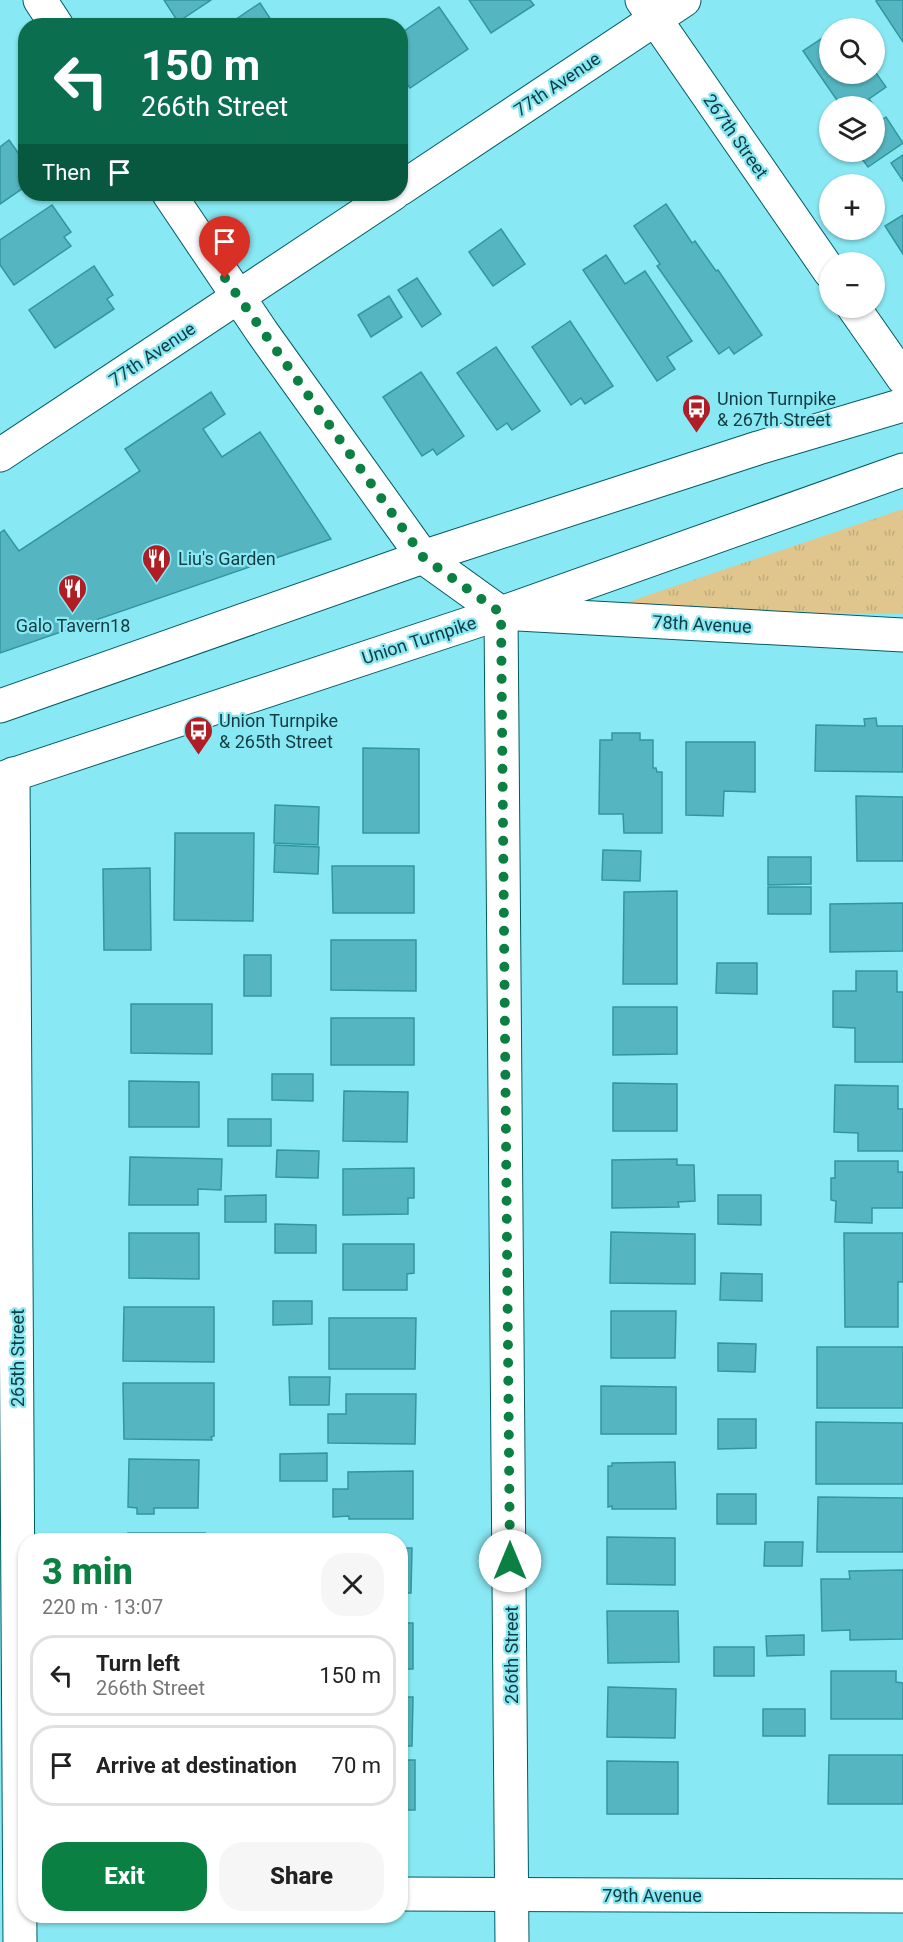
<!DOCTYPE html>
<html lang="en">
<head>
<meta charset="utf-8">
<style>
  :root { --surface:#fff; --page:#f6f6f6; --text:#222; --muted:#767676; --line:#e0e0e0; --accent:#0b8043 }
  body { margin:0; font-family:Roboto,sans-serif; background:var(--page); color:var(--text); height:100vh; display:flex; flex-direction:column; font-size:22px; white-space:nowrap }
  * { box-sizing:border-box; margin:0 }
  p { font-size:20px; color:var(--muted) }
  .icon { flex:none; width:33px; height:33px; fill:none; stroke:currentColor; stroke-width:2; stroke-linecap:round; stroke-linejoin:round }
  .map { position:relative; flex:1; overflow:hidden }
  .panel { position:absolute; left:18px; top:1533px; width:390px; height:390px; display:flex; flex-direction:column; background:var(--surface); border-radius:24px; box-shadow:0 2px 4px #0004 }
  .panel>* { flex:none }
  .guide { position:absolute; left:18px; top:18px; width:390px; height:183px; border-radius:24px; box-shadow:0 2px 4px #0004; background:#0b6e4f; color:#fff; overflow:hidden }
  .buttons { position:absolute; left:819px; top:18px; display:grid; gap:12px }
  .buttons a { display:grid; place-items:center; width:66px; height:66px; border-radius:50%; background:var(--surface); box-shadow:0 2px 4px #0004; font-size:30px }
  .pin { position:absolute; display:grid; place-items:center; width:51px; height:51px; color:#fff; margin:-62px -26px; border-radius:50% 50% 50% 0; rotate:-45deg; box-shadow:0 0 6px #0007 }
  .pin .icon { rotate:45deg }
  .me { position:absolute; width:66px; margin:-33px; rotate:0deg; stroke-linejoin:round; filter:drop-shadow(0 0 4px #0008) }
  .turn { display:flex; align-items:center; gap:21px; height:126px; padding:0 24px; font-size:27px }
  .turn .icon { width:78px; height:78px; stroke-width:2.5 }
  .turn b { display:block; font-size:42px; line-height:51px }
  .then { display:flex; align-items:center; height:57px; padding:0 24px; background:#0003; gap:12px; font-size:22px }
  .round { display:grid; place-items:center; flex:none; width:63px; height:63px; border-radius:24px; background:var(--page) }
  .summary { display:flex; align-items:center; justify-content:space-between; height:102px; padding:0 24px }
  h1 { font-size:36px; font-weight:800; line-height:45px; color:var(--accent) }
  .action { display:flex; gap:12px; margin-top:auto; padding:12px 24px }
  .action a { flex:1; height:69px; border-radius:24px; background:var(--accent); color:#fff; font-size:24px; font-weight:800; line-height:69px; text-align:center }
  .action a+a { background:var(--page); color:var(--text) }
  ul { padding:0; list-style:none }
  li { display:flex; align-items:center; gap:18px; height:81px; margin:0 12px 9px; padding:0 12px; border:3px solid var(--line); border-radius:24px }
  li div { flex:1 }
  li b { display:block; font-size:22px }
  li em { font-style:normal }
  .map>svg:first-child { display:block }
  .grass { fill:url(#grass-tufts) }
  .building { fill:#55b6c1; stroke:#3097a1; stroke-width:1.5 }
  .lines { fill:none; stroke-linecap:round; stroke-linejoin:round }
  .minor-casing { stroke:#005b63; stroke-width:35 }
  .major-casing { stroke:#005b63; stroke-width:35 }
  .minor { stroke:#fff; stroke-width:33 }
  .major { stroke:#fff; stroke-width:33 }
  .route { stroke:#0b8043; stroke-width:10; stroke-dasharray:0 18 }
  .labels { text-anchor:middle; dominant-baseline:central; stroke-width:4.5; stroke-linejoin:round; paint-order:stroke }
  .street-label { font-size:18px; fill:#123c41; stroke:#88e8f3 }
  .poi-label { font-size:18px; fill:#123c41; stroke:#88e8f3; text-anchor:start }
</style>
</head>
<body>
<div class="map">
<svg width="903" height="1942" viewBox="0 0 903 1942">
  <defs>
    <pattern id="grass-tufts" width="24" height="20" patternUnits="userSpaceOnUse" patternTransform="scale(1.5)"><rect width="24" height="20" fill="#e0c68d"/><path d="M3 7l-1-3M5 7V3M7 7l1-3M15 17l-1-3M17 17v-4M19 17l1-3" fill="none" stroke="#bfab7b"/></pattern>
  </defs>
  <rect width="100%" height="100%" fill="#88e8f3"/>
  <!-- grass -->
  <path class="grass" d="M903 509V614L644 611 625 609V603Z"/>
  <!-- building -->
  <g class="building">
    <path d="M164 0H211L178 22Z"/>
    <path d="M469 0H530L534 5 491 33Z"/>
    <path d="M877 0H903V42L876 1Z"/>
    <path d="M260 3 275 26H226Z"/>
    <path d="M439 7 468 49 410 88 400 74V34Z"/>
    <path d="M830 33V74H874V70L886 87 869 99 874 106H841L803 51Z"/>
    <path d="M874 107 883 119 886 117 903 143 868 167 857 152H874Z"/>
    <path d="M9 140 26 164V173L22 175 26 179V186L0 204V147Z"/>
    <path d="M903 155V181L891 163Z"/>
    <path d="M666 204 692 243 695 241 716 271 718 270 762 335 734 354 729 347 719 354 657 266 660 264 634 226Z"/>
    <path d="M52 205 71 232 64 237 71 246 14 285 0 265V240Z"/>
    <path d="M903 215V254L885 226Z"/>
    <path d="M501 229 525 264 493 286 469 252Z"/>
    <path d="M606 255 625 284 645 271 692 341 667 357 675 369 657 381 583 270Z"/>
    <path d="M94 266 113 295 107 299 114 309 55 348 29 310Z"/>
    <path d="M417 278 441 314 422 327 398 290Z"/>
    <path d="M389 296 402 317 371 337 358 315Z"/>
    <path d="M570 321 613 386 585 404 581 398 571 405 532 347Z"/>
    <path d="M496 347 540 411 512 430 507 423 497 430 457 373Z"/>
    <path d="M421 372 464 436 437 455 433 449 422 456 383 397Z"/>
    <path d="M211 392 225 414 203 429 222 457 260 432 331 539 0 653V533L4 530 19 551 140 471 125 449Z"/>
    <path d="M876 718 877 726H903V772L815 771 816 725 865 726 864 719Z"/>
    <path d="M612 733H640V740H653V768H656L657 772H662V833H624L623 814H599L600 740H612Z"/>
    <path d="M686 742H755V792L724 791 723 816 686 815Z"/>
    <path d="M363 748 419 749V833H363Z"/>
    <path d="M856 796 903 797V861H857Z"/>
    <path d="M275 805 319 807 318 845 274 843Z"/>
    <path d="M175 833H254L253 921 174 920Z"/>
    <path d="M275 845 319 847 318 874 274 872Z"/>
    <path d="M603 850 641 851 640 881 602 880Z"/>
    <path d="M768 857H811V884L768 885Z"/>
    <path d="M332 866H414V913H333Z"/>
    <path d="M150 868 151 950H104L103 869Z"/>
    <rect x="768" y="887" width="43" height="27"/>
    <path d="M677 891V984H623L624 892Z"/>
    <path d="M903 903V951L830 952V904Z"/>
    <path d="M331 940H416V991L331 990Z"/>
    <rect x="244" y="955" width="27" height="41"/>
    <path d="M717 963H757V994L716 993Z"/>
    <path d="M856 971H897V992H903V1062H855V1028L833 1027V991H856Z"/>
    <path d="M131 1004H212V1054L131 1053Z"/>
    <path d="M613 1007H677V1054L613 1055Z"/>
    <rect x="331" y="1018" width="83" height="47"/>
    <path d="M272 1074H313V1101L272 1100Z"/>
    <path d="M129 1081 199 1082V1127H129Z"/>
    <path d="M613 1083 677 1084V1131H613Z"/>
    <path d="M835 1085 898 1086V1109H903V1151H858V1133L834 1132Z"/>
    <path d="M344 1091 408 1092 407 1142 343 1141Z"/>
    <rect x="228" y="1119" width="43" height="27"/>
    <path d="M277 1150 319 1151 318 1178 276 1177Z"/>
    <path d="M130 1157 222 1159 221 1190 198 1189V1205H129Z"/>
    <path d="M677 1159V1165H694L695 1201 678 1202 679 1207 612 1208V1160Z"/>
    <path d="M835 1161H898V1172H903V1208H872V1223L835 1222 836 1201 831 1200V1178H835Z"/>
    <path d="M414 1168V1198H408V1214L343 1215V1169Z"/>
    <path d="M266 1195V1222H225V1196Z"/>
    <path d="M718 1195H761V1225L718 1224Z"/>
    <path d="M275 1224 316 1225V1253H275Z"/>
    <path d="M611 1232 695 1234V1284L610 1283Z"/>
    <path d="M129 1233H199V1279L129 1278Z"/>
    <path d="M844 1233H903V1282H898V1327H845Z"/>
    <path d="M343 1244H414V1273L407 1274V1290H343Z"/>
    <path d="M721 1273 762 1274V1301L720 1300Z"/>
    <path d="M273 1301H312V1324L273 1325Z"/>
    <path d="M124 1307H214V1362L123 1361Z"/>
    <path d="M611 1311H676L675 1358H611Z"/>
    <path d="M329 1318H416L415 1369H329Z"/>
    <path d="M718 1343 756 1344 755 1372 718 1371Z"/>
    <rect x="817" y="1347" width="86" height="61"/>
    <path d="M289 1377H330L329 1405H290Z"/>
    <path d="M123 1383H214V1436L211 1437 212 1440 124 1439Z"/>
    <path d="M601 1386 676 1387V1434H601Z"/>
    <path d="M346 1394H416L415 1444 328 1443V1414H346Z"/>
    <path d="M718 1419H756V1448L718 1449Z"/>
    <path d="M816 1422 903 1423V1484H816Z"/>
    <path d="M327 1453V1481H280V1454Z"/>
    <path d="M129 1459 199 1460 198 1508H154V1514H137V1508L128 1507Z"/>
    <path d="M675 1462 676 1509H612V1506L608 1507V1466H612V1463Z"/>
    <path d="M413 1471V1519H349V1516L333 1517V1489H348V1472Z"/>
    <rect x="717" y="1494" width="39" height="30"/>
    <path d="M818 1497 903 1498V1552H817Z"/>
    <rect x="128" y="1533" width="77" height="7"/>
    <path d="M607 1537 675 1538V1585L607 1584Z"/>
    <path d="M765 1542H803L802 1566H764Z"/>
    <path d="M400 1548H412L411 1593H400Z"/>
    <path d="M903 1570V1639L850 1640V1630L822 1631 821 1579H850L849 1571Z"/>
    <path d="M607 1611H678L679 1662 608 1663Z"/>
    <rect x="400" y="1623" width="13" height="46"/>
    <path d="M804 1635V1655L767 1656 766 1636Z"/>
    <rect x="714" y="1647" width="40" height="29"/>
    <path d="M831 1671H896V1682L903 1683V1719H831Z"/>
    <path d="M608 1687 676 1689 675 1738 607 1737Z"/>
    <path d="M400 1697H413L412 1746H400Z"/>
    <rect x="763" y="1709" width="42" height="27"/>
    <path d="M829 1755H903V1804H828Z"/>
    <rect x="400" y="1760" width="15" height="50"/>
    <path d="M607 1761 678 1762V1814H607Z"/>
  </g>
  <g class="lines">
    <defs>
      <g id="minor">
        <path d="M40 0 57 26"/>
        <path d="M642 0 830 272"/>
        <path d="M400 189 684 0"/>
        <path d="M169 194 262 332 423 557 501 613 512 1942"/>
        <path d="M854 308 903 378"/>
        <path d="M0 455 393 194"/>
        <path d="M501 613 903 635"/>
        <path d="M13 774 20 1942"/>
        <path d="M400 1894 903 1896"/>
      </g>
      <g id="major">
        <path d="M0 706 423 557 758 448 903 405"/>
        <path d="M0 779 501 613 903 470"/>
      </g>
    </defs>
    <!-- minor casing -->
    <use href="#minor" class="minor-casing"/>
    <!-- major casing -->
    <use href="#major" class="major-casing"/>
    <!-- minor -->
    <use href="#minor" class="minor"/>
    <!-- major -->
    <use href="#major" class="major"/>
  </g>
  <g class="lines">
    <!-- route -->
    <path class="route" d="M225 278 423 557 501 613 510 1561"/>
  </g>
  <!-- icons -->
  <defs>
    <symbol id="bus-pin" viewBox="-11 -11 22 30"><path d="M0 17L-7.5 6A9.5 9.5 0 1 1 7.5 6Z" fill="#b01e25" stroke="#88e8f3"/><path d="M-5-6H5V4H4V6H2V4H-2V6H-4V4H-5ZM-3.5-4V0h7V-4ZM-3.5 1.2v1.5H-2V1.2ZM2 1.2v1.5H3.5V1.2Z" fill="#fff"/></symbol>
    <symbol id="restaurant-pin" viewBox="-11 -11 22 30"><path d="M0 17L-7.5 6A9.5 9.5 0 1 1 7.5 6Z" fill="#b01e25" stroke="#88e8f3"/><path d="M-5-6h1v4h1v-4h1v4h1v-4h1v5L-1.5 .5V6h-2V.5L-5-1ZM5-6V6H3V1.5H1.5Q1.5-4 5-6Z" fill="#fff"/></symbol>
  </defs>
  <g fill-rule="evenodd">
    <use href="#bus-pin" x="680" y="392" width="33" height="45"/>
    <use href="#restaurant-pin" x="140" y="542" width="33" height="45"/>
    <use href="#restaurant-pin" x="56" y="572" width="33" height="45"/>
    <use href="#bus-pin" x="182" y="714" width="33" height="45"/>
  </g>
  <g class="labels">
    <!-- street labels -->
    <g class="street-label">
      <text transform="translate(557 84) rotate(-34)">77th Avenue</text>
      <text transform="translate(736 136) rotate(55)">267th Street</text>
      <text transform="translate(152 354) rotate(-34)">77th Avenue</text>
      <text transform="translate(702 624) rotate(3)">78th Avenue</text>
      <text transform="translate(419 640) rotate(-18)">Union Turnpike</text>
      <text transform="translate(17 1358) rotate(-90)">265th Street</text>
      <text transform="translate(511 1655) rotate(-90)">266th Street</text>
      <text x="652" y="1895">79th Avenue</text>
    </g>
    <!-- poi labels -->
    <g class="poi-label">
      <text x="717" y="398">Union Turnpike<tspan x="717" dy="21">&amp; 267th Street</tspan></text>
      <text x="178" y="558">Liu's Garden</text>
      <text x="73" y="625" text-anchor="middle">Galo Tavern18</text>
      <text x="219" y="720">Union Turnpike<tspan x="219" dy="21">&amp; 265th Street</tspan></text>
    </g>
  </g>
</svg>
<div class="buttons">
<a><svg class="icon" aria-label="search" viewBox="0 0 24 24"><circle cx="10" cy="10" r="6"/><path d="M15 15l6 6"/></svg></a>
<a><svg class="icon" aria-label="layers" viewBox="0 0 24 24"><path d="M12 4l9 5-9 5-9-5zM3 14l9 5 9-5"/></svg></a>
<a>+</a>
<a>−</a>
</div>
<div class="pin" style="left:225px;top:278px;background:#d93025"><svg class="icon" aria-label="arrive" viewBox="0 0 24 24"><path d="M6 21V4h12l-3 4 3 4H6"/></svg></div>
<svg class="me" style="left:510px;top:1561px" viewBox="-20 -20 40 40"><circle r="19" fill="#fff"/><path d="M0-13L10 11 0 6-10 11z" fill="#0b8043"/></svg>
<div class="guide">
<div class="turn"><svg class="icon" aria-label="left" viewBox="0 0 24 24"><path d="M17 20v-9H6M10 6l-5 5 5 5"/></svg><div><b>150 m</b>266th Street</div></div>
<div class="then">Then<svg class="icon" aria-label="arrive" viewBox="0 0 24 24"><path d="M6 21V4h12l-3 4 3 4H6"/></svg></div>
</div>
<section class="panel">
<div class="summary"><div><h1>3 min</h1><p>220 m · 13:07</p></div><a class="round"><svg class="icon" aria-label="close" viewBox="0 0 24 24"><path d="M6 6l12 12M18 6L6 18"/></svg></a></div>
<ul>
<li><svg class="icon" aria-label="left" viewBox="0 0 24 24"><path d="M17 20v-9H6M10 6l-5 5 5 5"/></svg><div><b>Turn left</b><p>266th Street</p></div><em>150 m</em></li>
<li><svg class="icon" aria-label="arrive" viewBox="0 0 24 24"><path d="M6 21V4h12l-3 4 3 4H6"/></svg><div><b>Arrive at destination</b></div><em>70 m</em></li>
</ul>
<div class="action"><a>Exit</a><a>Share</a></div>
</section>
</div>
</body>
</html>
